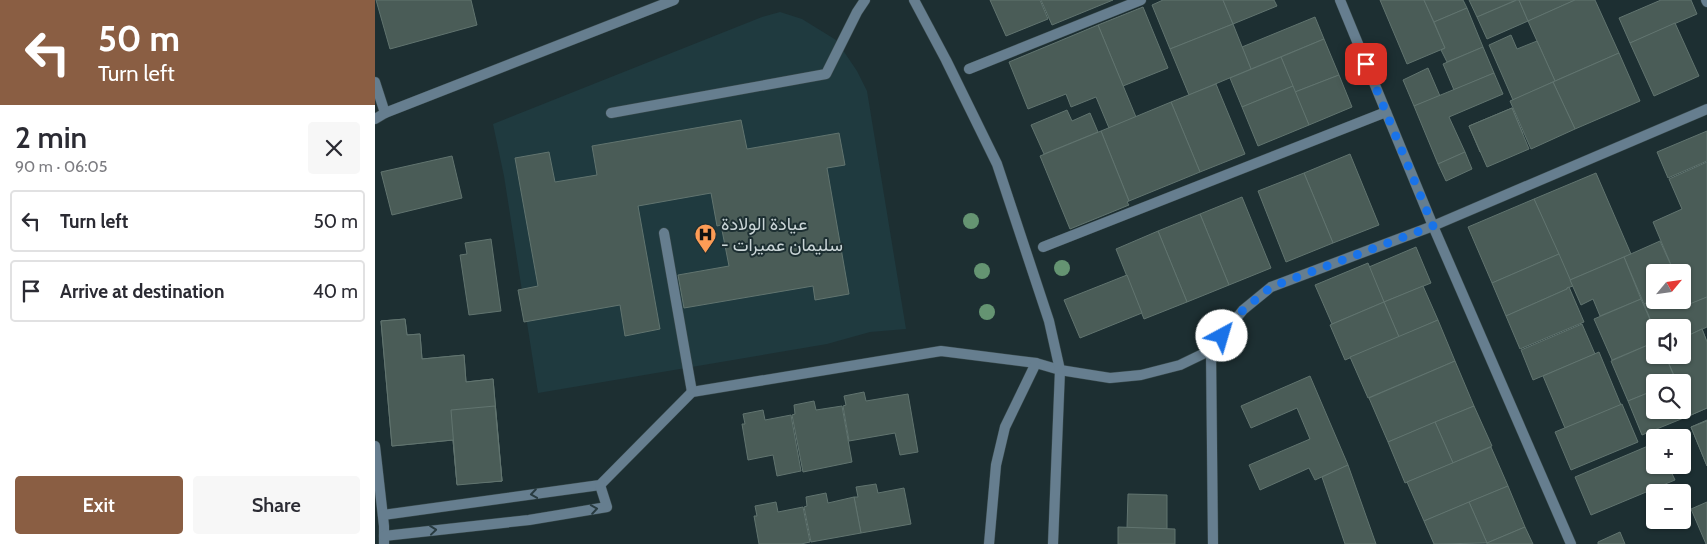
<!DOCTYPE html>
<html lang="en">
<head>
<meta charset="utf-8">
<style>
  :root { --surface:#fff; --page:#f7f7f7; --text:#2b2b33; --muted:#7c7c81; --line:#e1e1e2; --accent:#8a5e43 }
  body { margin:0; font-family:Cabin,Vazirmatn,sans-serif; background:var(--page); color:var(--text); height:100vh; display:flex; flex-direction:column; font-size:19px; white-space:nowrap }
  * { box-sizing:border-box; margin:0 }
  p { font-size:16px; color:var(--muted) }
  .icon { flex:none; width:28px; height:28px; fill:none; stroke:currentColor; stroke-width:2; stroke-linecap:round; stroke-linejoin:round }
  .map { position:relative; flex:1; overflow:hidden }
  .side { display:flex; flex-direction:column; background:var(--surface); width:375px }
  .side>* { flex:none }
  .top-card { background:#8a5e43; color:#fff; overflow:hidden }
  .needle { width:32px; rotate:61deg }
  .controls { position:absolute; left:1271px; top:264px; display:grid; gap:10px }
  .controls a { display:grid; place-items:center; width:45px; height:45px; border-radius:5px; background:var(--surface); box-shadow:0 1px 4px #0004; font-size:25px }
  .pin { position:absolute; display:grid; place-items:center; width:42px; height:42px; color:#fff; margin:-21px; border-radius:10px; box-shadow:0 2px 8px #0006 }
  .me { position:absolute; width:55px; margin:-28px; rotate:39deg; stroke-linejoin:round; filter:drop-shadow(0 0 4px #0008) }
  .turn { display:flex; align-items:center; gap:18px; height:105px; padding:0 15px; font-size:22px }
  .turn .icon { width:65px; height:65px; stroke-width:2.5 }
  .turn b { display:block; font-size:35px; line-height:42px }
  .round { display:grid; place-items:center; flex:none; width:52px; height:52px; border-radius:5px; background:var(--page) }
  .head { display:flex; align-items:center; justify-content:space-between; height:85px; padding:0 15px }
  h1 { font-size:30px; font-weight:600; line-height:38px }
  .cta { display:flex; gap:10px; margin-top:auto; padding:10px 15px }
  .cta a { flex:1; height:58px; border-radius:5px; background:var(--accent); color:#fff; font-size:20px; font-weight:600; line-height:58px; text-align:center }
  .cta a+a { background:var(--page); color:var(--text) }
  ul { padding:0; list-style:none }
  li { display:flex; align-items:center; gap:15px; height:62px; margin:0 10px 8px; padding:0 5px; border:2px solid var(--line); border-radius:5px }
  li div { flex:1 }
  li b { display:block; font-size:19px }
  li em { font-style:normal }
  main { display:flex; flex:1; min-height:0 }
  .map>svg:first-child { display:block }
  .built { fill:#1f3a3f }
  .building { fill:#4a5c57; stroke:#61746f; fill-rule:evenodd }
  .lines { fill:none; stroke-linecap:round; stroke-linejoin:round }
  .service-casing { stroke:#394a4c; stroke-width:11 }
  .minor-casing { stroke:#394a4c; stroke-width:11 }
  .tertiary-casing { stroke:#394a4c; stroke-width:11 }
  .service { stroke:#667e8f; stroke-width:10 }
  .minor { stroke:#667e8f; stroke-width:10 }
  .tertiary { stroke:#667e8f; stroke-width:10 }
  .tree { fill:#659472 }
  .oneway { stroke:#283b40 }
  .route { stroke:#1a73e8; stroke-width:9; stroke-dasharray:0 16.2 }
  .labels { text-anchor:middle; dominant-baseline:central; stroke-width:4; stroke-linejoin:round; paint-order:stroke }
  .poi-label { font-size:18px; fill:#cad5d7; stroke:#1d2f32; text-anchor:start }
</style>
</head>
<body>
<main>
<section class="side">
<div class="top-card">
<div class="turn"><svg class="icon" aria-label="left" viewBox="0 0 24 24"><path d="M17 20v-9H6M10 6l-5 5 5 5"/></svg><div><b>50 m</b>Turn left</div></div>
</div>
<div class="head"><div><h1>2 min</h1><p>90 m · 06:05</p></div><a class="round"><svg class="icon" aria-label="close" viewBox="0 0 24 24"><path d="M6 6l12 12M18 6L6 18"/></svg></a></div>
<ul>
<li><svg class="icon" aria-label="left" viewBox="0 0 24 24"><path d="M17 20v-9H6M10 6l-5 5 5 5"/></svg><div><b>Turn left</b></div><em>50 m</em></li>
<li><svg class="icon" aria-label="arrive" viewBox="0 0 24 24"><path d="M6 21V4h12l-3 4 3 4H6"/></svg><div><b>Arrive at destination</b></div><em>40 m</em></li>
</ul>
<div class="cta"><a>Exit</a><a>Share</a></div>
</section>
<div class="map">
<svg width="1332" height="544" viewBox="0 0 1332 544">
  <rect width="100%" height="100%" fill="#1d2f32"/>
  <!-- built -->
  <path class="built" d="M405 12 427 19 461 40 482 71 492 91 531 329 495 332 452 344 163 393 129 176 118 124 387 17Z"/>
  <!-- building -->
  <g class="building">
    <path d="M1 0H96L102 25 15 49Z"/>
    <path d="M615 0H665L673 19 631 36Z"/>
    <path d="M666 0H738L677 25Z"/>
    <path d="M788 0H848L858 24 795 49 777 5Z"/>
    <path d="M848 0H899L902 6 858 24Z"/>
    <path d="M1005 0H1049L1070 48 1032 64Z"/>
    <path d="M1049 0H1088L1092 8 1059 22Z"/>
    <path d="M1094 0H1141L1102 17Z"/>
    <path d="M1142 0H1144L1153 21 1112 39 1102 17Z"/>
    <path d="M1144 0H1200L1153 21Z"/>
    <path d="M1200 0H1220L1244 53 1180 81 1153 21Z"/>
    <path d="M1286 0H1316L1322 14 1255 43 1244 18Z"/>
    <path d="M768 7 793 68 748 86 723 25Z"/>
    <path d="M1092 8 1108 47 1072 62 1066 50 1070 48 1059 22Z"/>
    <path d="M940 17 949 39 876 69 867 47Z"/>
    <path d="M1300 23 1324 76 1279 96 1255 43Z"/>
    <path d="M858 24 876 69 814 95 795 49Z"/>
    <path d="M723 25 761 117 734 128 721 97 696 107 691 94 653 109 634 62Z"/>
    <path d="M1136 35 1142 49 1162 41 1180 81 1138 100 1114 45Z"/>
    <path d="M949 39 964 75 920 92 906 57Z"/>
    <path d="M1108 47 1119 73 1079 90 1068 64Z"/>
    <path d="M1244 53 1265 101 1200 129 1178 82Z"/>
    <path d="M906 57 918 86 867 107 855 78Z"/>
    <path d="M1053 68 1065 96 1039 106 1028 80Z"/>
    <path d="M1119 73 1128 94 1074 117 1090 152 1063 164 1039 106Z"/>
    <path d="M964 75 977 107 934 125 920 92Z"/>
    <path d="M1178 82 1200 129 1156 149 1135 101Z"/>
    <path d="M841 84 870 154 825 172 796 102Z"/>
    <path d="M918 86 934 125 883 146 867 107Z"/>
    <path d="M796 102 825 172 754 201 726 131Z"/>
    <path d="M1137 108 1148 134 1105 152 1094 126Z"/>
    <path d="M1137 108 1154 149 1112 167 1094 126Z"/>
    <path d="M692 110 697 121 715 113 723 132 669 154 656 125Z"/>
    <path d="M366 120 372 149 464 133 470 165 452 168 474 294 440 300 438 286 309 308 303 275 354 266 346 225 342 226 336 193 263 206 285 329 250 336 245 305 149 322 143 290 163 286 140 158 174 152 180 182 222 175 217 146Z"/>
    <path d="M726 131 754 201 752 202 754 205 695 229 665 156Z"/>
    <path d="M1332 131V161L1293 178 1282 152Z"/>
    <path d="M1090 152 1097 169 1071 181 1063 164Z"/>
    <path d="M975 154 1004 225 958 243 929 173Z"/>
    <path d="M77 156 87 198 17 215 6 172Z"/>
    <path d="M1332 162V297L1313 305 1308 293V272H1299L1278 222 1307 209 1294 179Z"/>
    <path d="M929 173 958 243 911 262 883 191Z"/>
    <path d="M1221 173 1256 254 1195 280 1159 199Z"/>
    <path d="M867 197 896 268 854 285 825 214Z"/>
    <path d="M1159 199 1184 254 1117 283 1093 227Z"/>
    <path d="M825 214 854 285 812 302 783 231Z"/>
    <path d="M783 231 812 302 769 319 741 249Z"/>
    <path d="M116 239 126 311 94 315 85 255 92 254 90 243Z"/>
    <path d="M1285 241 1299 272H1280V299L1269 304 1249 257Z"/>
    <path d="M1041 247 1056 283 1009 302 994 267Z"/>
    <path d="M1184 254 1198 286 1192 288V289L1131 316 1117 283Z"/>
    <path d="M1249 257 1266 299 1225 316 1218 299 1206 305 1195 280Z"/>
    <path d="M993 263 1009 302 957 324 940 285Z"/>
    <path d="M752 275 767 313 705 338 689 300Z"/>
    <path d="M1048 286 1063 320 1024 337 1009 302Z"/>
    <path d="M1194 287 1209 322 1145 349 1131 316 1192 289V288Z"/>
    <path d="M1308 296 1312 305 1332 297V327L1308 338V328H1280V331L1269 304 1280 299 1308 300Z"/>
    <path d="M1266 299 1280 331V342L1237 360 1219 319Z"/>
    <path d="M1009 302 1024 337 970 360 955 325Z"/>
    <path d="M30 319 32 335 45 334 47 359 89 355 91 382 118 379 127 481 82 484 78 440 17 446 6 321ZM71 381 73 409 43 410 40 383Z"/>
    <path d="M30 319 32 335 45 334 47 359 89 355 91 382 118 379 127 481 82 484 78 440 17 446 6 321Z"/>
    <path d="M1063 320 1080 361 993 398 975 357Z"/>
    <path d="M1207 324 1220 354 1158 380 1146 350Z"/>
    <path d="M1327 329 1332 342V366L1327 354 1301 366 1314 396 1332 388V408L1316 415 1308 395V382H1302L1290 355H1308V338Z"/>
    <path d="M1327 329 1332 342V408L1316 415 1308 395V382H1302L1290 355H1308V338Z"/>
    <path d="M1280 342V355H1290L1301 381 1297 382H1280V390L1253 401 1236 361Z"/>
    <path d="M1224 352 1246 405 1190 428 1168 376Z"/>
    <path d="M1080 361 1099 406 1013 442 994 398Z"/>
    <path d="M935 376 973 465 940 480 934 468 885 490 874 465 935 439 922 408 876 428 866 406Z"/>
    <path d="M1280 390V410H1308V395L1316 415 1267 435 1253 401Z"/>
    <path d="M489 392 491 401 533 394 543 452 525 455 520 433 474 441 468 406 471 405 469 396Z"/>
    <path d="M439 401 441 410 467 406 477 462 428 472 417 415 420 414 419 405Z"/>
    <path d="M1247 404 1263 442 1196 470 1180 432Z"/>
    <path d="M120 406 127 481 82 485 76 410Z"/>
    <path d="M1099 406 1117 446 1078 463 1060 422Z"/>
    <path d="M388 410 390 420 416 415 426 471 402 476 398 455 373 460 367 424H370L368 414Z"/>
    <path d="M1332 420V466L1316 427Z"/>
    <path d="M1332 421V466L1316 427Z"/>
    <path d="M1060 422 1078 463 1030 483 1013 442Z"/>
    <path d="M1280 443V465H1293L1300 480 1216 515 1200 477Z"/>
    <path d="M1116 447 1133 486 1049 521 1032 482Z"/>
    <path d="M973 465 1001 544H970L947 477Z"/>
    <path d="M501 484 503 493 529 488 536 524 486 533 479 497H483L481 487Z"/>
    <path d="M1133 486 1150 527 1112 543 1094 502Z"/>
    <path d="M451 493 453 503 479 497 486 533 436 542 429 507 432 506 431 497Z"/>
    <path d="M753 494 792 495V529L752 528Z"/>
    <path d="M401 502 403 512 428 507 435 542 426 544H384L379 516H382L380 506Z"/>
    <path d="M1094 502 1112 543 1059 544 1049 521Z"/>
    <path d="M1332 502V544H1331L1316 509Z"/>
    <path d="M743 527 800 529V544H743Z"/>
    <path d="M1150 527 1158 544H1112V543Z"/>
    <path d="M1245 532 1250 544H1223V542Z"/>
  </g>
  <g class="lines">
    <defs>
      <g id="service">
        <path d="M594 69 766 0"/>
        <path d="M236 113 451 74 482 12 490 0"/>
        <path d="M289 233 317 392"/>
        <path d="M668 247 1011 112"/>
      </g>
      <g id="minor">
        <path d="M965 0 1058 226 1196 544"/>
        <path d="M1331 0 1332 2"/>
        <path d="M0 82 10 113"/>
        <path d="M836 350 838 544"/>
        <path d="M0 446 9 526V544"/>
        <path d="M8 515 225 485 317 392 566 351 661 363 685 370 735 378 766 375 805 365 836 350 868 310 896 287 1058 226 1332 109"/>
        <path d="M9 536 154 520 232 507 225 485"/>
        <path d="M614 544 621 465 630 427 661 363"/>
      </g>
      <g id="tertiary">
        <path d="M539 0 571 60 622 164 674 321 685 370 678 544"/>
        <path d="M0 119 10 113 299 0"/>
      </g>
    </defs>
    <!-- service casing -->
    <use href="#service" class="service-casing"/>
    <!-- minor casing -->
    <use href="#minor" class="minor-casing"/>
    <!-- tertiary casing -->
    <use href="#tertiary" class="tertiary-casing"/>
    <!-- service -->
    <use href="#service" class="service"/>
    <!-- minor -->
    <use href="#minor" class="minor"/>
    <!-- tertiary -->
    <use href="#tertiary" class="tertiary"/>
  </g>
  <!-- trees -->
  <g class="tree">
    <circle cx="596" cy="221" r="8"/>
    <circle cx="687" cy="268" r="8"/>
    <circle cx="607" cy="271" r="8"/>
    <circle cx="612" cy="312" r="8"/>
  </g>
  <!-- one-way arrows -->
  <defs><path id="oneway-chevron" d="M-2-3.5L2.5 0L-2 3.5" fill="none" stroke-width="1.6" stroke-linecap="round" stroke-linejoin="round" transform="scale(1.25)"/></defs>
  <g class="oneway">
    <use href="#oneway-chevron" transform="translate(159 494) rotate(172)"/>
    <use href="#oneway-chevron" transform="translate(219 509) rotate(-9)"/>
    <use href="#oneway-chevron" transform="translate(58 530) rotate(-6)"/>
  </g>
  <g class="lines">
    <!-- route -->
    <path class="route" d="M847 336 868 310 896 287 1058 226 991 64"/>
  </g>
  <!-- icons -->
  <defs>
    <symbol id="hospital-pin" viewBox="-11 -11 22 30"><path d="M0 17L-7.5 6A9.5 9.5 0 1 1 7.5 6Z" fill="#fd9c56" stroke="#1d2f32"/><path d="M-5-5h3v3.5h4V-5h3V5h-3V1.5h-4V5h-3Z" fill="#111"/></symbol>
  </defs>
  <g fill-rule="evenodd">
    <use href="#hospital-pin" x="318" y="222" width="25" height="34"/>
  </g>
  <g class="labels">
    <!-- poi labels -->
    <g class="poi-label">
      <text x="346" y="224">عيادة الولادة<tspan x="346" dy="21">- سليمان عميرات</tspan></text>
    </g>
  </g>
</svg>
<div class="controls">
<a><svg class="needle" viewBox="-14 -14 28 28"><path d="M0-13l5 13h-10z" fill="#e53935"/><path d="M0 13l5-13h-10z" fill="#7c7c81"/></svg></a>
<a><svg class="icon" aria-label="sound" viewBox="0 0 24 24"><path d="M4 9h4l5-4v14l-5-4H4zM17 9q2 3 0 6"/></svg></a>
<a><svg class="icon" aria-label="search" viewBox="0 0 24 24"><circle cx="10" cy="10" r="6"/><path d="M15 15l6 6"/></svg></a>
<a>+</a>
<a>−</a>
</div>
<div class="pin" style="left:991px;top:64px;background:#d93025"><svg class="icon" aria-label="arrive" viewBox="0 0 24 24"><path d="M6 21V4h12l-3 4 3 4H6"/></svg></div>
<svg class="me" style="left:847px;top:336px" viewBox="-20 -20 40 40"><circle r="19" fill="#fff"/><path d="M0-13L10 11 0 6-10 11z" fill="#1a73e8"/></svg>
</div>
</main>
</body>
</html>
